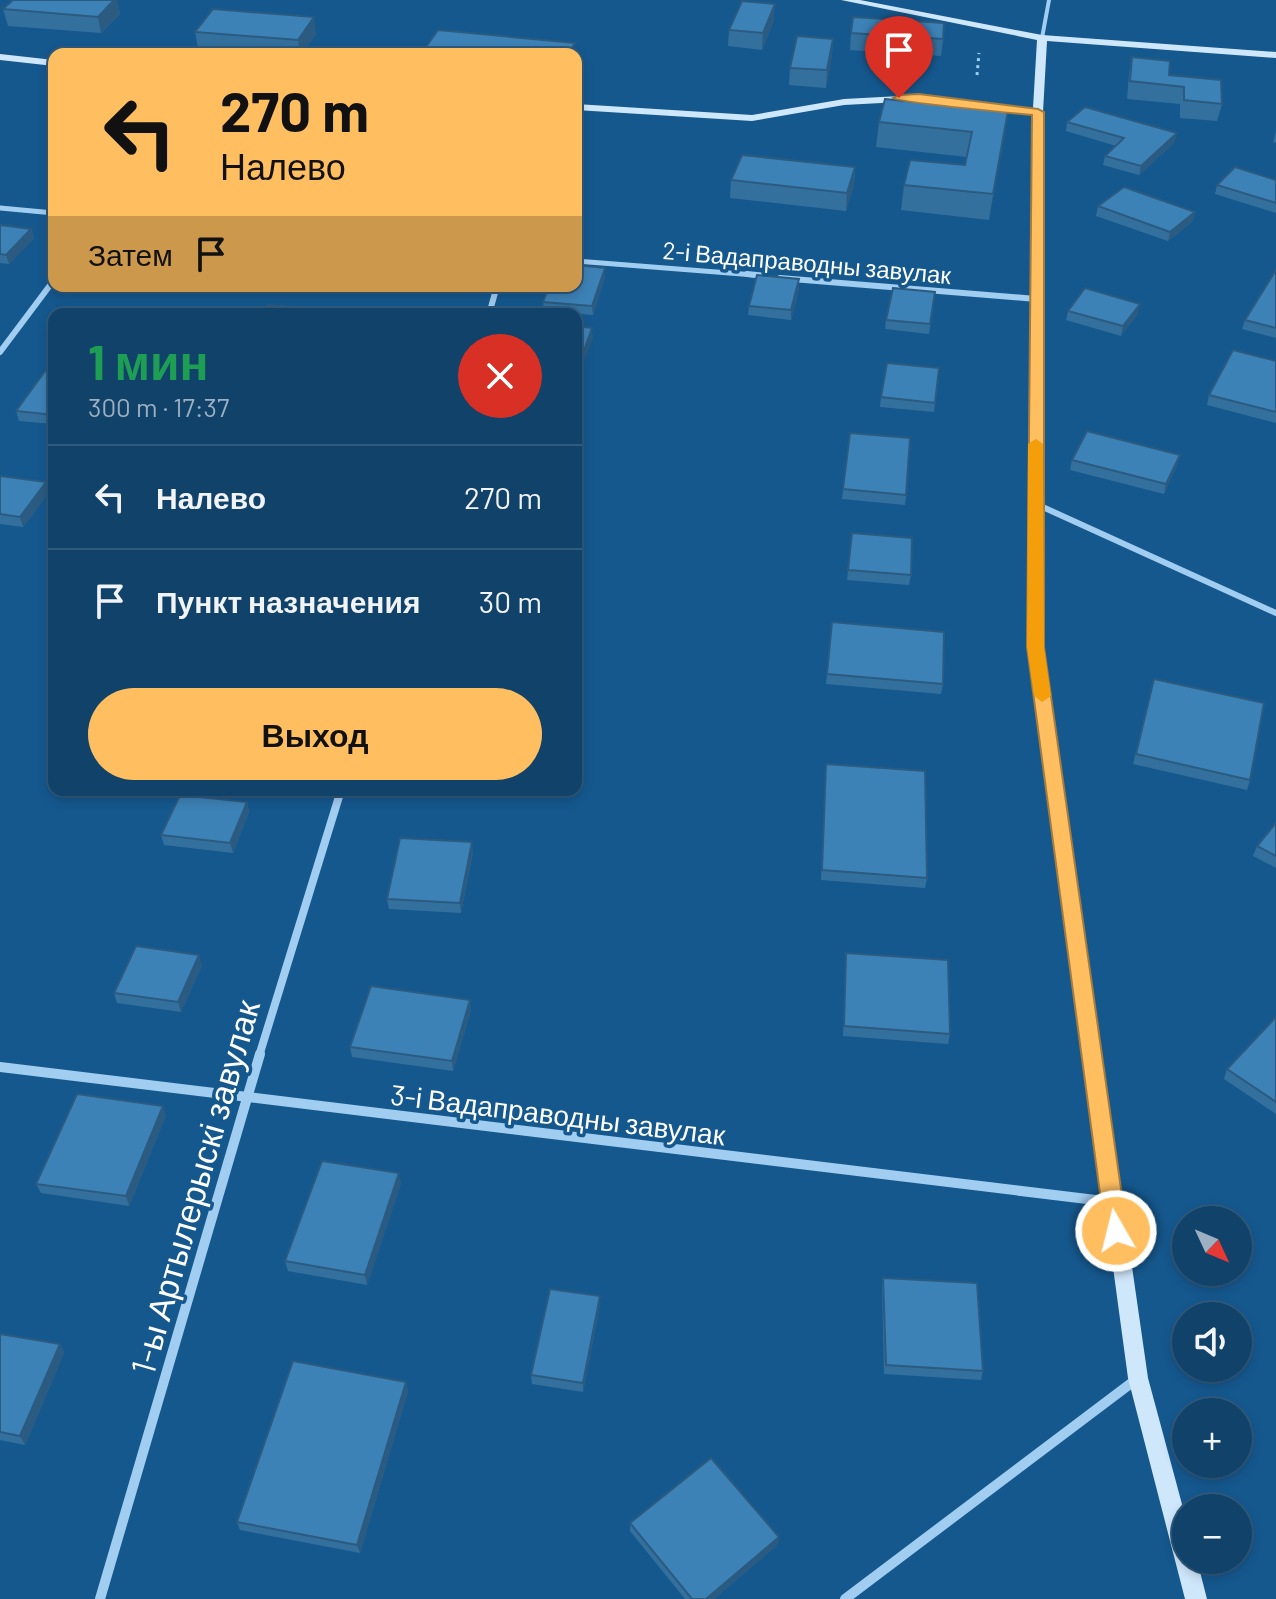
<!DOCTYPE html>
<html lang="ru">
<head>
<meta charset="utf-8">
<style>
  :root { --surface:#10426a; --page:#194970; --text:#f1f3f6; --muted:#9cb0c1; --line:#305b7e; --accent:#ffbf60 }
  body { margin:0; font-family:Barlow,sans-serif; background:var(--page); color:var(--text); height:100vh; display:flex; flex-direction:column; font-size:30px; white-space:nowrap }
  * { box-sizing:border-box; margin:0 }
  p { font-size:26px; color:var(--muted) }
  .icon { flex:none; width:44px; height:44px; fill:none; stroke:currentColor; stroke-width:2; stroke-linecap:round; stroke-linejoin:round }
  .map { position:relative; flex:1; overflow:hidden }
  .panel { position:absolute; left:48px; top:308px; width:534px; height:488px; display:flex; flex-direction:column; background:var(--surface); border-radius:16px; box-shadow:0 4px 12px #0003,0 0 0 2px var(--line) }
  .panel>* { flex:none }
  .top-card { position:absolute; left:48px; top:48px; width:534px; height:244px; border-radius:16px; box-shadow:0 4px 12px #0003,0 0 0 2px var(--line); background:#ffbf60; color:#111; overflow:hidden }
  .needle { width:52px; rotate:134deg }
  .buttons { position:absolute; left:1172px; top:1206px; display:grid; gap:16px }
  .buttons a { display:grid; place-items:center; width:80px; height:80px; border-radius:50%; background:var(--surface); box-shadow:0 4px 12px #0003,0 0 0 2px var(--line); font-size:40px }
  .pin { position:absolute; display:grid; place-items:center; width:68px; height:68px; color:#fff; margin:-82px -34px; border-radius:50% 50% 50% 0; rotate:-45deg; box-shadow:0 0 8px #0007 }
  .pin .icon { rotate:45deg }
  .me { position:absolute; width:88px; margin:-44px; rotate:352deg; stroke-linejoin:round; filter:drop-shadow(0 0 6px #0008) }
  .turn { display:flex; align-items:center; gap:28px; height:168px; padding:0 40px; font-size:36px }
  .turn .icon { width:104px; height:104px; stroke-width:2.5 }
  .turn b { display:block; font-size:56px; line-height:68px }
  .then { display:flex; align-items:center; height:76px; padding:0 40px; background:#0003; gap:16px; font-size:30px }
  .round { display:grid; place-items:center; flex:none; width:84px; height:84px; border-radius:42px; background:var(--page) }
  .head { display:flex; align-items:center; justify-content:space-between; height:136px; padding:0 40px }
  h1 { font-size:48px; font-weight:700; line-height:60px; color:#1e9e55 }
  .cta { display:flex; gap:16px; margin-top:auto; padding:16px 40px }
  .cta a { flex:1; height:92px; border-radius:48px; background:var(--accent); color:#111; font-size:32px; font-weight:700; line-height:92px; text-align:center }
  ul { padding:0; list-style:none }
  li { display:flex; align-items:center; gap:24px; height:104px; padding:0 40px; border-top:2px solid var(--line) }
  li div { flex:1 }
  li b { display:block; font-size:30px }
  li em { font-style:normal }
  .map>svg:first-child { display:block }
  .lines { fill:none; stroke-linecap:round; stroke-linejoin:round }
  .path { stroke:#a1cdf0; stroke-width:3; stroke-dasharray:3 4; stroke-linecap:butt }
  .lane { stroke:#a1cdf0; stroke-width:4 }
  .street-far3 { stroke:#a1cdf0; stroke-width:5 }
  .street-far2 { stroke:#a1cdf0; stroke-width:6 }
  .street-far1 { stroke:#a1cdf0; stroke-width:8 }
  .street { stroke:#a1cdf0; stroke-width:10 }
  .secondary { fill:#cfe7fb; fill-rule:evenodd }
  .wall { fill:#34709d }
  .shaded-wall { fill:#2b5b80 }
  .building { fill:#3d82b7; stroke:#2b5b80; stroke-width:2 }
  .route { fill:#ffbf60; stroke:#a67c3e; stroke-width:2 }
  .slow { fill:#f59e0b }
  .labels { text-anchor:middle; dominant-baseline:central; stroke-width:7; stroke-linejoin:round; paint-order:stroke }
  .far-street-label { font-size:24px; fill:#fff; stroke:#15588e }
  .street-label { font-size:28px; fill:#fff; stroke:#15588e }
  .near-street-label { font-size:34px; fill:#fff; stroke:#15588e }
</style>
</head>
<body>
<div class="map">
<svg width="1276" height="1599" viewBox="0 0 1276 1599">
  <rect width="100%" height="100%" fill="#15588e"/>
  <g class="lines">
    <!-- path -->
    <path class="path" d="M977 75 979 53"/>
    <!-- lane -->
    <path class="lane" d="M1042 38 1049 0"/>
    <!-- street-far3 -->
    <g class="street-far3">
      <path d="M0 208 54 213"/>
      <path d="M576 261 767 276"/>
    </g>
    <!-- street-far2 -->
    <g class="street-far2">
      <path d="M747 274 767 276"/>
      <path d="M780 278 1036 299"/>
      <path d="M489 314 497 286"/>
      <path d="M0 352 54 280"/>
      <path d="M1036 504 1276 613"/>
    </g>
    <!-- street-far1 -->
    <path class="street-far1" d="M259 1056 341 790"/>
    <!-- street -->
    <g class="street">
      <path d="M0 1067 1112 1202"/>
      <path d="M100 1599 260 1054"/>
      <path d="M845 1599 1138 1378"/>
    </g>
    <!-- secondary -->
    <g class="secondary">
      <path d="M841 0H860L1042 35 1276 52V58L1047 41 1043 112V647L1148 1378 1186 1519V1560H1197L1207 1599H1185L1128 1378 1029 647 1033 114 919 101 844 105 752 121 576 110V104L752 115 844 99 919 95 1033 108 1037 40Z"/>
      <path d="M0 54 54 60V66L0 60Z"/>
    </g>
  </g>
  <!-- wall -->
  <g class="wall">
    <path d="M13 0H117L120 14 101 33 8 26 3 9Z"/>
    <path d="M774 20 762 50 728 46 729 30Z"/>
    <path d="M195 32 316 34 302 54H267L198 48Z"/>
    <path d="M851 33 943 39 941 56 850 50Z"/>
    <path d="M833 39 832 55 826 88 789 85 790 68Z"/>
    <path d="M1132 57 1169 75 1222 104 1217 121 1180 118V104L1127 99 1129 74Z"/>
    <path d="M1008 111 989 220 901 210 904 185 965 165 967 157 876 147 879 122Z"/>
    <path d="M1067 122 1175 142 1139 175 1103 165 1105 156 1116 146 1066 131Z"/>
    <path d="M1276 131V143L1273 142Z"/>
    <path d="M855 167 854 185 846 211 730 198 731 180Z"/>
    <path d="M1276 180V213L1215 194 1217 185Z"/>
    <path d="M1098 206 1193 221 1168 241 1096 216Z"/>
    <path d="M0 225 31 229 34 238 9 264 0 263Z"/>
    <path d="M1276 270V338L1242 329 1245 320Z"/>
    <path d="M605 277 593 315 544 311 543 302Z"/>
    <path d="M385 286H439L436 293 385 288Z"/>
    <path d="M799 289 791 320 748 315 749 306Z"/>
    <path d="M935 292 929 334 885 329 886 320Z"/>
    <path d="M1068 311 1138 313 1121 336 1066 320Z"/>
    <path d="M1276 361V423L1207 405 1209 395Z"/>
    <path d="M939 368 934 412 880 407 881 397Z"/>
    <path d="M54 371V424L19 421 16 411Z"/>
    <path d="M850 433 906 495 905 505 842 499Z"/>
    <path d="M1180 455 1177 465 1164 494 1070 470 1072 460Z"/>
    <path d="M0 476 46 482 49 492 23 527 0 524Z"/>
    <path d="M852 533 911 575 909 585 847 580Z"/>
    <path d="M832 622 943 684 941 694 826 684Z"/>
    <path d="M1154 679 1250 780 1247 790 1133 764Z"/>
    <path d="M826 764 927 878 925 888 821 880Z"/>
    <path d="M475 790H514V793Z"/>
    <path d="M247 802 249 812 233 853 164 845 161 835Z"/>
    <path d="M1276 823V868L1253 856 1257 846Z"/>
    <path d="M473 852 461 913 389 909 387 899Z"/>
    <path d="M846 953 950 1034 948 1044 843 1036Z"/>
    <path d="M202 965 181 1012 117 1003 114 993Z"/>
    <path d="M471 1010 453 1071 352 1057 350 1047Z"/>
    <path d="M1276 1017V1114L1224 1079 1227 1069Z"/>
    <path d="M166 1115 129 1206 41 1193 36 1184Z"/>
    <path d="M401 1183 367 1285 288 1271 285 1261Z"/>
    <path d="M883 1278 983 1371 981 1380 884 1374 882 1287Z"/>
    <path d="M600 1305 583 1392 532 1384 531 1375Z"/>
    <path d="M0 1334 60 1344 64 1353 25 1445 0 1440Z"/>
    <path d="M406 1382 408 1391 360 1553 240 1530 237 1522Z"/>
    <path d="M630 1523 779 1537 777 1545 714 1599H685L630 1531Z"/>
  </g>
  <!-- shaded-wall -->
  <g class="shaded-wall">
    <path d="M114 0H117L120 14 101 33 98 17Z"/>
    <path d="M775 4 774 20 762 50 763 33Z"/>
    <path d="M314 17 316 34 302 54H300L298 40Z"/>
    <path d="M833 39 832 55 826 88 827 70Z"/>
    <path d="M575 43V54H568Z"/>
    <path d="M1008 111 1005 136 989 220 993 194Z"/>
    <path d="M1177 133 1175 142 1139 175 1141 166Z"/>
    <path d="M855 167 854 185 846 211 847 193Z"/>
    <path d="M1195 212 1193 221 1168 241 1170 232Z"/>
    <path d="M31 229 34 238 9 264 6 255Z"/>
    <path d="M605 268V277L593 315 592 306Z"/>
    <path d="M799 279V289L791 320V310Z"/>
    <path d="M1140 304 1138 313 1121 336 1123 326Z"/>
    <path d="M592 328 593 338 577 379V370Z"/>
    <path d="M580 408V417L576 429V418Z"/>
    <path d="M1180 455 1177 465 1164 494 1166 484Z"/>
    <path d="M46 482 49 492 23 527 20 517Z"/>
    <path d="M247 802 249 812 233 853 230 843Z"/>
    <path d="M472 842 473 852 461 913 460 903Z"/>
    <path d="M199 955 202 965 181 1012 178 1002Z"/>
    <path d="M470 1000 471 1010 453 1071 452 1061Z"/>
    <path d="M163 1106 166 1115 129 1206 126 1196Z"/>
    <path d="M399 1173 401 1183 367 1285 365 1275Z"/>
    <path d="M600 1296V1305L583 1392V1383Z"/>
    <path d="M60 1344 64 1353 25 1445 20 1436Z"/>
    <path d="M406 1382 408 1391 360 1553 357 1545Z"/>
    <path d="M779 1537 777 1545 714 1599H706Z"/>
  </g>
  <!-- building -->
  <g class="building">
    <path d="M13 0H114L98 17 3 9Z"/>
    <path d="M742 1 775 4 763 33 729 30Z"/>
    <path d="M213 9 314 17 298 40 195 32Z"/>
    <path d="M853 17 944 23 943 39 851 33Z"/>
    <path d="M438 30 575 43 568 54H421Z"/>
    <path d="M797 36 833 39 827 70 790 68Z"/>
    <path d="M1132 57 1170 61 1169 75 1221 80 1222 104 1184 100V87L1130 81Z"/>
    <path d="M885 99 1008 111 993 194 904 185 910 160 965 165 972 132 879 122Z"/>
    <path d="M1085 107 1177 133 1141 166 1105 156 1124 138 1067 122Z"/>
    <path d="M742 155 855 167 847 193 731 180Z"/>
    <path d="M1235 167 1276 180V203L1217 185Z"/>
    <path d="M1124 187 1195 212 1170 232 1098 206Z"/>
    <path d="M0 225 31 229 6 255 0 254Z"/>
    <path d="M576 265 605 268 592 306 543 302 549 286H576Z"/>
    <path d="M1276 270V328L1245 320Z"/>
    <path d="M757 275 799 279 791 310 749 306Z"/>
    <path d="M893 288 935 292 930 324 886 320Z"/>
    <path d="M1085 288 1140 304 1123 326 1068 311Z"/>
    <path d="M268 305 332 310 330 314H263Z"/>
    <path d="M576 326 592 328 577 370H576Z"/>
    <path d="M1233 350 1276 361V412L1209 395Z"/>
    <path d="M887 363 939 368 935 403 881 397Z"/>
    <path d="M46 370 54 371V415L16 411Z"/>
    <path d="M576 407 580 408 576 418Z"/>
    <path d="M1087 431 1180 455 1166 484 1072 460Z"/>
    <path d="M850 433 910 438 906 495 843 489Z"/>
    <path d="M0 476 46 482 20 517 0 514Z"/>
    <path d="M852 533 912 538 911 575 848 570Z"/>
    <path d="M832 622 944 632 943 684 827 674Z"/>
    <path d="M1154 679 1264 703 1250 780 1136 754Z"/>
    <path d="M826 764 925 771 927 878 822 870Z"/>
    <path d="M180 795 247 802 230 843 161 835Z"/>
    <path d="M1276 823V856L1257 846Z"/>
    <path d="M400 838 472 842 460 903 387 899Z"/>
    <path d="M136 946 199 955 178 1002 114 993Z"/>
    <path d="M846 953 948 960 950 1034 844 1026Z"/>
    <path d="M371 986 470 1000 452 1061 350 1047Z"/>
    <path d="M1276 1017V1102L1227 1069Z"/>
    <path d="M77 1094 163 1106 126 1196 36 1184Z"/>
    <path d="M322 1161 399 1173 365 1275 285 1261Z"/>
    <path d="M883 1278 977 1283 983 1371 886 1365Z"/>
    <path d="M550 1289 600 1296 583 1383 531 1375Z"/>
    <path d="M0 1334 60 1344 20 1436 0 1432Z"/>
    <path d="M293 1361 406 1382 357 1545 237 1522Z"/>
    <path d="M711 1458 779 1537 706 1599H692L630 1523Z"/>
  </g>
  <!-- route -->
  <path class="route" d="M919 94 1038 109 1044 112V647L1127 1231 1124 1238 1116 1241 1108 1238 1105 1231 1027 647 1032 115C1013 113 901 103 893 98L899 95Z"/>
  <!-- slow -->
  <path class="slow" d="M1036 439 1043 444 1044 647 1051 696 1042 702 1034 696 1027 647 1028 444Z"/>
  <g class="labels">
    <!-- far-street labels -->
    <g class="far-street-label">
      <text transform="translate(807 262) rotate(5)">2-і Вадаправодны завулак</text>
    </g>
    <!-- street labels -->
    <g class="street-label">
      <text transform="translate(558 1114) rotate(7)">3-і Вадаправодны завулак</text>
    </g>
    <!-- near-street labels -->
    <g class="near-street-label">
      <text transform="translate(194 1187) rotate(-74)">1-ы Артылерыскі завулак</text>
    </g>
  </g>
</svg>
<div class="buttons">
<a><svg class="needle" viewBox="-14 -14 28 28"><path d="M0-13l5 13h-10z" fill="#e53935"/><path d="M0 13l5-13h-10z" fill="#9cb0c1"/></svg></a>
<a><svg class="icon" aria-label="sound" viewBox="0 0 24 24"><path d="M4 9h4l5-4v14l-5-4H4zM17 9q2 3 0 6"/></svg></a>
<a>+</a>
<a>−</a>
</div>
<div class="pin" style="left:899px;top:98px;background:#d93025"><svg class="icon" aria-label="arrive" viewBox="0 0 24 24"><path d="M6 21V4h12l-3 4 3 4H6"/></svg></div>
<svg class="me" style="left:1116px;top:1231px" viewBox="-20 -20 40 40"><circle r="17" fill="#ffbf60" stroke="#fff" stroke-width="3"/><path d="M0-11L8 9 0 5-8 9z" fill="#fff"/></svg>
<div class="top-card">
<div class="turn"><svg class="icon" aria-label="left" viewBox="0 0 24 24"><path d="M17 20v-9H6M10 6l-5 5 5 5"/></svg><div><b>270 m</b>Налево</div></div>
<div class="then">Затем<svg class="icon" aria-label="arrive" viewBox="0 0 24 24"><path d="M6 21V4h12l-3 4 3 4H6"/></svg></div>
</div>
<section class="panel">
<div class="head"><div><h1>1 мин</h1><p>300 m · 17:37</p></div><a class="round" style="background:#d93025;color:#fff"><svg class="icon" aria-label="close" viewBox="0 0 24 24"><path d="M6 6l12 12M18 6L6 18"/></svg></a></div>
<ul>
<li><svg class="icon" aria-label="left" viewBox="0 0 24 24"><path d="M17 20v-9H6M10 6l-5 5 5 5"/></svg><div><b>Налево</b></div><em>270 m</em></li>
<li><svg class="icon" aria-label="arrive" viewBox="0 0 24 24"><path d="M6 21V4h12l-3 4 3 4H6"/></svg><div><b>Пункт назначения</b></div><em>30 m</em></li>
</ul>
<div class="cta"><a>Выход</a></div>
</section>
</div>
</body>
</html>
